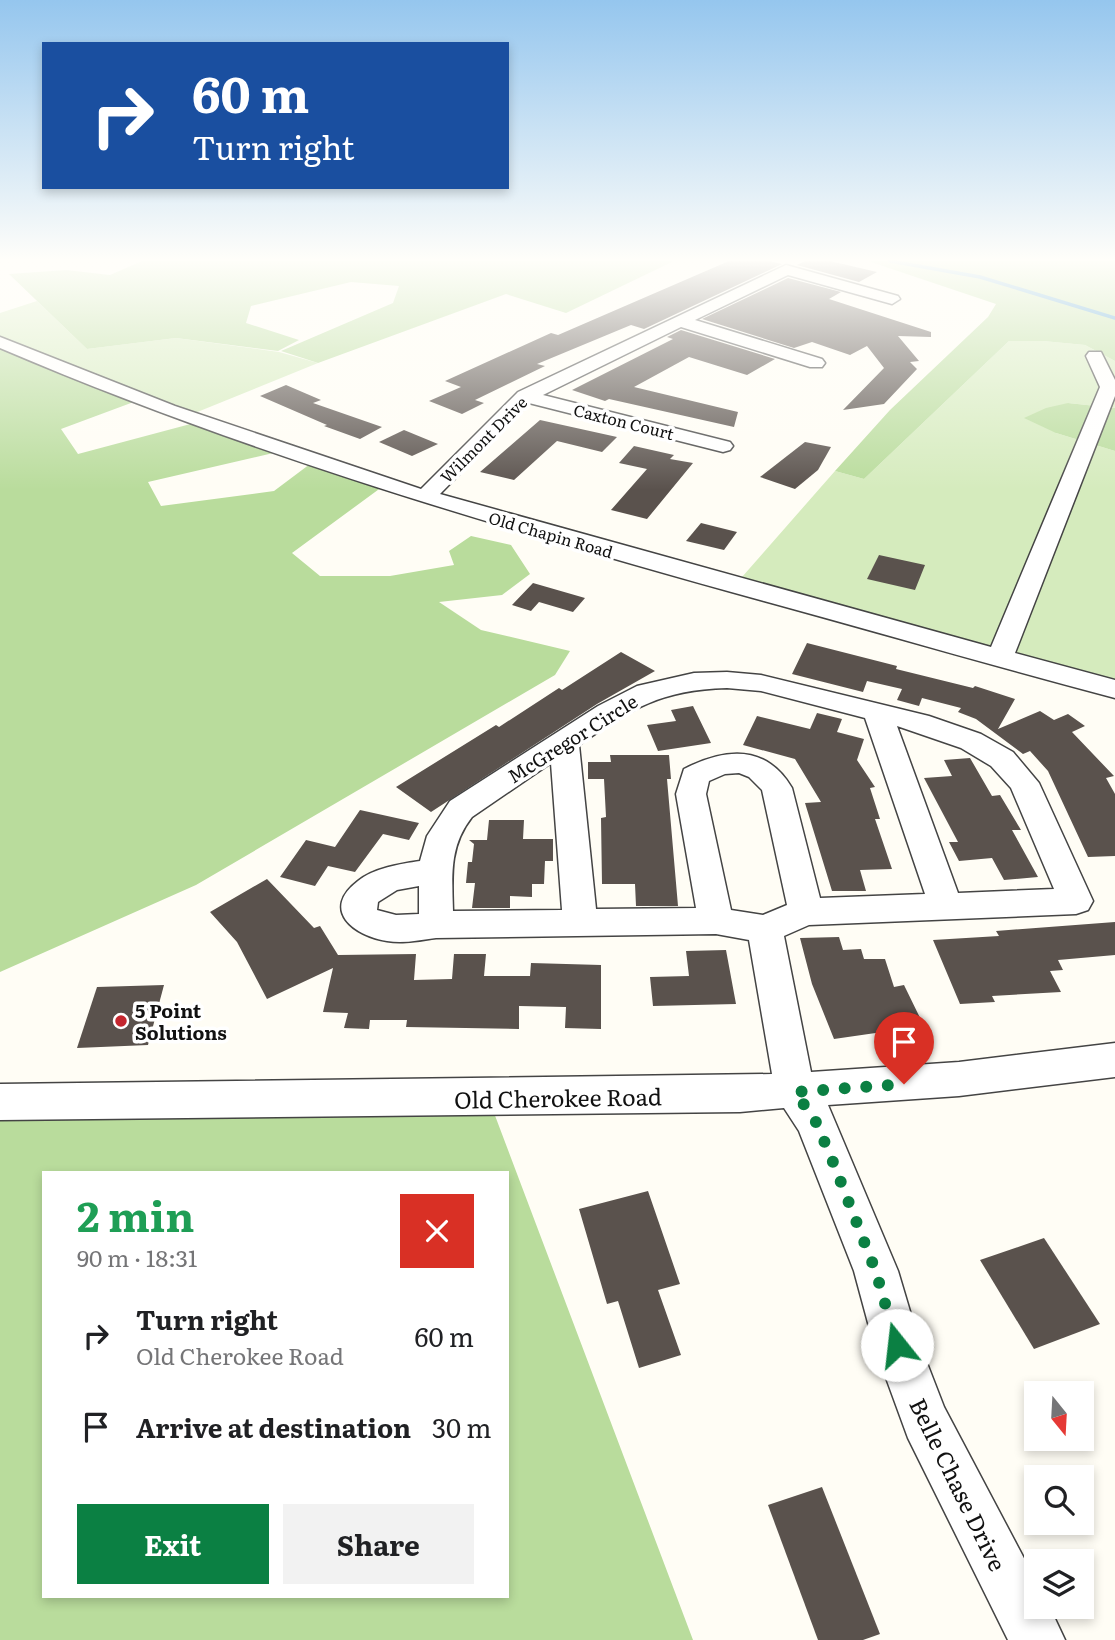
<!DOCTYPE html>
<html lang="en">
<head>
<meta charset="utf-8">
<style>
  :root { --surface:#fff; --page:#f2f2f2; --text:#202124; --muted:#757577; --accent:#0b8043 }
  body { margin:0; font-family:Literata,serif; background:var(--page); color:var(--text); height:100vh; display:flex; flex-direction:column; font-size:26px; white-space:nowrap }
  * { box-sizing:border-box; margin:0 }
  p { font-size:23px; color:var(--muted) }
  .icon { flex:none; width:38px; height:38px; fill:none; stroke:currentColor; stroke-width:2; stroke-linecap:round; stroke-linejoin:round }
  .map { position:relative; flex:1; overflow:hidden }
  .details { position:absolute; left:42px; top:1171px; width:467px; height:427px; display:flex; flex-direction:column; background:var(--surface); border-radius:0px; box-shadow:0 4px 10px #0003 }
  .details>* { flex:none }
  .hud { position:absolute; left:42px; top:42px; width:467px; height:147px; border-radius:0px; box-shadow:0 4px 10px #0003; background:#1a4fa0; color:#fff; overflow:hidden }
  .needle { width:46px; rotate:162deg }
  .tools { position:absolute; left:1024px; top:1381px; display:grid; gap:14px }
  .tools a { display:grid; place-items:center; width:70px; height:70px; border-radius:0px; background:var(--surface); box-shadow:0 4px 10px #0003; font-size:35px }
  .pin { position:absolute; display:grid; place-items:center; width:60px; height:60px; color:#fff; margin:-72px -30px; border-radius:50% 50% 50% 0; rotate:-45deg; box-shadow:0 0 7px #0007 }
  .pin .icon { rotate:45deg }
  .me { position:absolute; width:77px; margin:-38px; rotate:344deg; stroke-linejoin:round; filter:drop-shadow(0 0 5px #0008) }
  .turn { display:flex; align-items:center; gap:24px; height:147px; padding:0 35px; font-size:32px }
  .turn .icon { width:91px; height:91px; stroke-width:2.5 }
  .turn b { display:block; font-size:49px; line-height:60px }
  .round { display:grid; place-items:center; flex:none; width:74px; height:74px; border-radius:0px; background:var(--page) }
  .overview { display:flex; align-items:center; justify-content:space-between; height:119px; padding:0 35px }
  h1 { font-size:42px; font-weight:700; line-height:52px; color:#1e9e55 }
  .button { display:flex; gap:14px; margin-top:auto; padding:14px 35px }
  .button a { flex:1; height:80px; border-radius:0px; background:var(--accent); color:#fff; font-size:28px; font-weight:700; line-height:80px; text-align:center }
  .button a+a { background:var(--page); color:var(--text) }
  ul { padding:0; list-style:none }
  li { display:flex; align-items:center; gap:21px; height:91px; padding:0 35px }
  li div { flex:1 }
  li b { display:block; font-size:26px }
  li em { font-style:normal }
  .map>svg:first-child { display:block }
  .green { fill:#d5ebbd }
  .forest { fill:#b9dc9c; fill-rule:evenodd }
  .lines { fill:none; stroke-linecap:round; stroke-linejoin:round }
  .stream { stroke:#3f96cf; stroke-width:3.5 }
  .building { fill:#5a524d }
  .minor-casing { stroke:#444; stroke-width:3 }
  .minor { fill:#fff; fill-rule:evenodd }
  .route { stroke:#0b8043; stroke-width:12; stroke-dasharray:0 21.6 }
  .poi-dot { fill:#c4262e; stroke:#fff; stroke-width:2.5 }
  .labels { text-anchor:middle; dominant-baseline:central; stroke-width:7; stroke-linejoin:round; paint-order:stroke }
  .far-street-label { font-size:16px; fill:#111; stroke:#fff }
  .street-label { font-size:19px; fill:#111; stroke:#fff }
  .poi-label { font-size:19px; font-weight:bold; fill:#111; stroke:#fff; text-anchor:start }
  .near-street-label { font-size:23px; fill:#111; stroke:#fff }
</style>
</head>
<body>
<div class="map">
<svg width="1115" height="1640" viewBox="0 0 1115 1640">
  <rect width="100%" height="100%" fill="#fffdf5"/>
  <!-- green -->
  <g class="green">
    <path d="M37 301 87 349 176 338 279 352 318 363 185 417 0 342V313Z"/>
    <path d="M1009 341H1043L1085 345 1115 361V408L1068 403 1056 433 1115 451V689L735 585 835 471 864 479Z"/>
  </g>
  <!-- forest -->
  <g class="forest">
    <path d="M142 261H674L566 313 506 294 318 363 281 351 393 303 399 286 351 282 251 306 246 323 299 340 278 351 176 338 87 349 9 274 66 270 110 275Z"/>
    <path d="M868 261H1115V361L1085 345 1043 341H1009L864 479 835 471 890 410 988 317 996 304Z"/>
    <path d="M10 346 139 400 61 429 78 454 198 422 282 451 148 482 161 506 274 491 314 461 386 484 292 553 320 576H390L454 565 449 551 471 536 511 545 530 574 502 595 439 602 481 630 570 651 555 675 196 885 0 972V349Z"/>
    <path d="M1068 403 1115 408V451L1056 433 1024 418 1046 408Z"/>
    <path d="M488 1097 693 1640H0V1102ZM44 1172H508V1596H44Z"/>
  </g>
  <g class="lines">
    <!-- stream -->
    <path class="stream" d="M890 261 980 277 1115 318"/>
  </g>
  <!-- building -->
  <g class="building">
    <path d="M729 261H769L782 264 644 329 631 325 537 364 545 366 475 400 484 403 462 414 429 401 461 387 445 381 551 333 558 335Z"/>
    <path d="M805 261H830L877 272 859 282 797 265Z"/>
    <path d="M788 278 841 292 829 299 931 332V337L898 336 919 361 910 362 917 369 884 404 843 410 884 368 867 346 850 355 812 342 794 348 702 319Z"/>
    <path d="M681 330 775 359 747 375 689 357 634 387 738 412 734 427 609 399 605 401 572 390 673 339 667 337Z"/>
    <path d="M286 385 321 400 313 403 382 427 360 439 324 426 327 425 260 396Z"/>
    <path d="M540 420 617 437 602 452 557 441 514 480 480 472Z"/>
    <path d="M404 430 438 444 412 456 379 442Z"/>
    <path d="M805 442 831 447 818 470 795 489 760 477Z"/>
    <path d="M634 446 674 455 670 459 693 463 647 519 611 510 647 469 619 463Z"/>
    <path d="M701 523 737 532 724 550 686 541Z"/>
    <path d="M879 555 925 565 915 590 867 579Z"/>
    <path d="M533 583 585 598 573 612 539 602 531 611 512 605Z"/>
    <path d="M807 643 897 666 896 669 973 688 975 686 1015 699 998 729 1040 711 1054 720 1068 714 1085 726 1072 732 1114 776 1106 778 1115 794V856L1088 857 1048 771 1030 751 1023 754 976 719 958 712 961 708 922 698 919 706 897 700 902 689 867 681 863 692 792 674Z"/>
    <path d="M621 652 655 671 597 704 431 812 396 787 496 725 499 727 559 688 562 690Z"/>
    <path d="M693 706 711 743 658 751 647 725 676 721 671 710Z"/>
    <path d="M817 713 842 719 837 732 864 739 857 760 875 787 870 788 880 819H875L892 869 860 870 866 891H832L805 803 821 802 795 759 743 745 757 716 810 729Z"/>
    <path d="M610 755H669L671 779H667L678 906H636L635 884H602L601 818 606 817 604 779H588V762H611Z"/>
    <path d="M970 758 992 796 1000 795 1021 830H1012L1038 877 1004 880 992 858 959 861 949 842H958L924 778 952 776 944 760Z"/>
    <path d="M360 810 419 823 409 840 383 834 355 872 328 866 315 886 280 877 306 840 335 847Z"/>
    <path d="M489 820H524L523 839H553V861H545L544 884H532V897L510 896V908H472L475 883H466L468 862H472L474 844 469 840H487Z"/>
    <path d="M267 879 314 928 320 926 338 955 416 954 414 980 452 979 454 954H486L484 976H530L531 963 601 965V1029L565 1028 566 1007 519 1006V1029L406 1027 407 1020H370L369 1029 344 1028 348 1013 323 1012 333 968 267 999 237 942 210 912Z"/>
    <path d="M1115 922V955L1058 960 1063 970 1050 971 1061 992 992 996 995 1002 960 1004 933 940 999 936 996 931Z"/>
    <path d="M839 937 843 950 861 949 864 959H885L894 987 904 985 924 1026 834 1039 812 984 800 938Z"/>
    <path d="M726 950 736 1004 653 1006 650 977 689 976 686 951Z"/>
    <path d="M164 985 148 1045 77 1048 97 987Z"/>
    <path d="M648 1191 680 1284 658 1290 681 1355 639 1368 618 1301 607 1304 579 1209Z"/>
    <path d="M1044 1238 1100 1324 1034 1349 980 1260Z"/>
    <path d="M822 1487 880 1634 863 1640H818L768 1505Z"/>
  </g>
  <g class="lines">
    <defs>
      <g id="minor">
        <path d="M786 265 898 296 900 299 892 304 788 275 695 320 822 359 825 363 822 367H810L681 327 543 395 730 442 733 446 730 450 723 452 529 403 440 494 991 647 1100 387 1086 356 1089 352H1101L1115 380V396L1015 653 1115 680V698C997 667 881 633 764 601 504 529 248 454 0 348V337L175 406 421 489 518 392Z"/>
        <path d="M727 672 761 675 929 716 981 734 1013 752 1039 783 1093 901 1088 910 1076 914 809 925 784 936 811 1072 959 1062 1115 1043V1077L959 1096 828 1105 898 1271 920 1345 944 1407 1036 1581V1606H1049L1065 1640H1008L908 1438 874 1345 854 1271 799 1131 784 1108 740 1112 0 1120V1084L772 1074 749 940 716 934 436 938C420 940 403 944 387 941 354 936 320 910 358 881 374 868 400 864 420 861L427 836 450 801 598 706 637 686 694 673ZM727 688 761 691 865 718 925 894 820 898 792 788C766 744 725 748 684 769L676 794 696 908 596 909 579 745C633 708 660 690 727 688ZM897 726 961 748 991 766 1011 788 1054 889 958 893ZM551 763 562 910 453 911C452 876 449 846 472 817ZM739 773 749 777 762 790 787 905 763 915 731 910 706 794 709 781 725 774ZM419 886V914L396 915 377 910 378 902 397 890Z"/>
      </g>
    </defs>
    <!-- minor casing -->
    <use href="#minor" class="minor-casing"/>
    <!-- minor -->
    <use href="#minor" class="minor"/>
  </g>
  <!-- sky -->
  <linearGradient id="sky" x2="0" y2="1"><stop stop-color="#95c6ee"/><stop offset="0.53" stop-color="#fffefa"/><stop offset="1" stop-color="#fffefa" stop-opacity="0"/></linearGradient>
  <rect width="1115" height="490" fill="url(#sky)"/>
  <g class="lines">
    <!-- route -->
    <path class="route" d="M897 1345 876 1272 831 1157 815 1120 795 1092 904 1084"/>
  </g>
  <!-- markers -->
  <circle class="poi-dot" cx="121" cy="1021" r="7"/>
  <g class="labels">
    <!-- far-street labels -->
    <g class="far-street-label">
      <text transform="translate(624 421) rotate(14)">Caxton Court</text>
      <text transform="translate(483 439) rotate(-45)">Wilmont Drive</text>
      <text transform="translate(551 534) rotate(16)">Old Chapin Road</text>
    </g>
    <!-- street labels -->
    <g class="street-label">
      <text transform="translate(572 738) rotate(-32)">McGregor Circle</text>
    </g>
    <!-- poi labels -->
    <g class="poi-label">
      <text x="135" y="1010">5 Point<tspan x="135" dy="22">Solutions</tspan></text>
    </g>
    <!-- near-street labels -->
    <g class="near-street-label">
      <text transform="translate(558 1097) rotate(-1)">Old Cherokee Road</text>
      <text transform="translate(959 1484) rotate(64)">Belle Chase Drive</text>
    </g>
  </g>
</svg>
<div class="tools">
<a><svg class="needle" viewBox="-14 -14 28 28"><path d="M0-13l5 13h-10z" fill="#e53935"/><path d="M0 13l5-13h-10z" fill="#757577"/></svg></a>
<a><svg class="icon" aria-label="search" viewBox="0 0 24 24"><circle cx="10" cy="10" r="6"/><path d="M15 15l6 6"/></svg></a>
<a><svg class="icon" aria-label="layers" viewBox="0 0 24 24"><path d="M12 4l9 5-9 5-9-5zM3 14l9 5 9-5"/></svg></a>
</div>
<div class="pin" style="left:904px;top:1084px;background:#d93025"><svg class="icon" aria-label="arrive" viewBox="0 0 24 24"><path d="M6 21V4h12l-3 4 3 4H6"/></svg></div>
<svg class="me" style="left:897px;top:1345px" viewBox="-20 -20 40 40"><circle r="19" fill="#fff"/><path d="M0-13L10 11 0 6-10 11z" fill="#0b8043"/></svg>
<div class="hud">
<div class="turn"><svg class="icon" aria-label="right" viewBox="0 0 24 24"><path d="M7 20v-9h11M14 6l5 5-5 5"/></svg><div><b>60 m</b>Turn right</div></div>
</div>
<section class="details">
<div class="overview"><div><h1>2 min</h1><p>90 m · 18:31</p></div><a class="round" style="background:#d93025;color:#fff"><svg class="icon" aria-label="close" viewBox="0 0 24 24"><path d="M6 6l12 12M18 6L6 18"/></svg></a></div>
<ul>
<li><svg class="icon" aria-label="right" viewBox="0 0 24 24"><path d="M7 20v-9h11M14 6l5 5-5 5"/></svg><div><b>Turn right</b><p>Old Cherokee Road</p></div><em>60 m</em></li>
<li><svg class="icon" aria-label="arrive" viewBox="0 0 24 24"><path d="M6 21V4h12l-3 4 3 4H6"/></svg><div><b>Arrive at destination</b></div><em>30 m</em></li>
</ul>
<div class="button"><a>Exit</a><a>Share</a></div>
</section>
</div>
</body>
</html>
